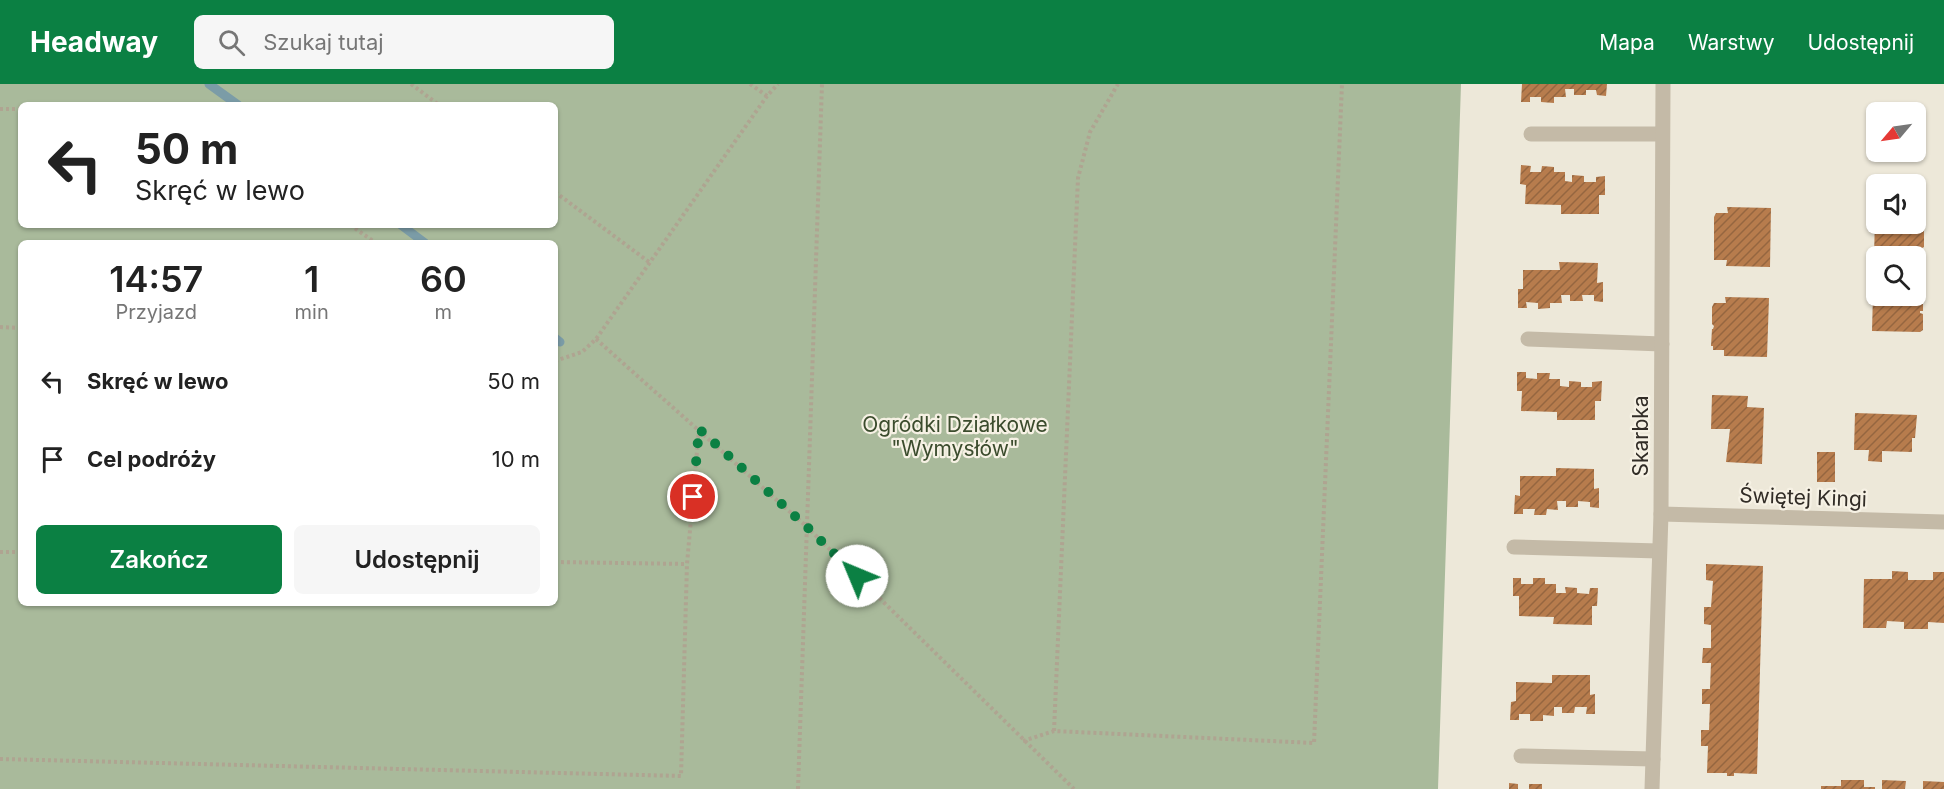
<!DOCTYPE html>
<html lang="pl">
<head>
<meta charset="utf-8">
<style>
  :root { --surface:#fff; --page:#f6f6f6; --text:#222; --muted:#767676; --accent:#0b8043 }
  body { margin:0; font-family:Inter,sans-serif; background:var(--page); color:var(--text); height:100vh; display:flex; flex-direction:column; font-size:22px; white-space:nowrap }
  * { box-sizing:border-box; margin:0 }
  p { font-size:20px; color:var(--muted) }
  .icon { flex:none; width:33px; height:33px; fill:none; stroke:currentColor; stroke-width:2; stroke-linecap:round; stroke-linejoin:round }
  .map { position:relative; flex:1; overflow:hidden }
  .sheet { position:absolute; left:18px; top:156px; width:540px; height:366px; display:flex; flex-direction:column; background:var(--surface); border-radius:9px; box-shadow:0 2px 4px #0004 }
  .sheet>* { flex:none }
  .banner { position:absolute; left:18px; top:18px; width:540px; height:126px; border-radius:9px; box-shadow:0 2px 4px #0004; background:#fff; color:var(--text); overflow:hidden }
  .needle { width:39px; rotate:241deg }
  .tools { position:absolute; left:1866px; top:18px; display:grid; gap:12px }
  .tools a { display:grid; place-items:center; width:60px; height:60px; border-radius:9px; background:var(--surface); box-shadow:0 2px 4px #0004; font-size:30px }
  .pin { position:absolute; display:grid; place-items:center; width:51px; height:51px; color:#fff; margin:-26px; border:3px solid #fff; border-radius:50%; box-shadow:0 2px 6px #0007 }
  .me { position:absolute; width:66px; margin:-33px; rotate:315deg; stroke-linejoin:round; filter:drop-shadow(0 0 4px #0008) }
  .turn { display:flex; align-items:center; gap:21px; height:126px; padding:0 18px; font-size:27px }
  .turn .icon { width:78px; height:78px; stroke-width:2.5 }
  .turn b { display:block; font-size:42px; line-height:51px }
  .eta { display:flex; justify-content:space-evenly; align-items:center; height:102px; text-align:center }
  .eta b { font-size:36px; font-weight:600; line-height:42px }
  .action { display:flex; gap:12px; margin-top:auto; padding:12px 18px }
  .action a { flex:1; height:69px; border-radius:9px; background:var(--accent); color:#fff; font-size:24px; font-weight:600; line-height:69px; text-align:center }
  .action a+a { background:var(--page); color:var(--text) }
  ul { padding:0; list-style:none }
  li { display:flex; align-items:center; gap:18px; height:78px; padding:0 18px }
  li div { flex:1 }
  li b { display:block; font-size:22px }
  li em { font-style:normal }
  header { display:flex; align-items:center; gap:36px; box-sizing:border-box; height:84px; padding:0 30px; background:var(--accent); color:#fff }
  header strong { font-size:28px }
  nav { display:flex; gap:33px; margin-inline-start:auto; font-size:21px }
  .search { width:420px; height:54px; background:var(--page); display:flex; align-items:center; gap:15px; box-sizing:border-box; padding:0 21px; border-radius:9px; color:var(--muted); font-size:22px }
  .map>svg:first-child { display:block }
  .green { fill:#a9ba9b; fill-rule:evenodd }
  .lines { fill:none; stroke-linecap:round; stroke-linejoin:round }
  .stream { stroke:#7b9ca7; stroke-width:9 }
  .building { fill:url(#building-hatch); fill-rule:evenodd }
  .path { stroke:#afa491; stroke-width:4; stroke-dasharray:3 3; stroke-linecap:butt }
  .lane { stroke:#c4baa7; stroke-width:15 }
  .street { stroke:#c4baa7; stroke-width:15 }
  .route { stroke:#0b8043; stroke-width:10; stroke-dasharray:0 18 }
  .labels { text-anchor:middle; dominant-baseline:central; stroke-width:4.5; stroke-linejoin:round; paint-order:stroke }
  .park-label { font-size:21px; fill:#3b4c2d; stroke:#f6f1e4 }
  .street-label { font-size:21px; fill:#312c26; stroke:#f6f1e4 }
</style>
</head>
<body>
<header>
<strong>Headway</strong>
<div class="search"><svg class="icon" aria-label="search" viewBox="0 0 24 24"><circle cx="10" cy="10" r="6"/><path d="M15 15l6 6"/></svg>Szukaj tutaj</div>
<nav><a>Mapa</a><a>Warstwy</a><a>Udostępnij</a></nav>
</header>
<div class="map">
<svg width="1944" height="705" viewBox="0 0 1944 705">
  <defs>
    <pattern id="building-hatch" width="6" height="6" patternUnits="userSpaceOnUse" patternTransform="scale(1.5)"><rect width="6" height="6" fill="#b77c4d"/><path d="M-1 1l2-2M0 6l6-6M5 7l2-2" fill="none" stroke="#956640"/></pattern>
  </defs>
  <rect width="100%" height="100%" fill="#ede8d9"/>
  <!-- green -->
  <path class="green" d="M0 0H1461L1438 705H0ZM21 21H555V141H21ZM21 159H555V519H21Z"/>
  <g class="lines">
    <!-- stream -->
    <g class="stream">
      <path d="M209 0 238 21"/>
      <path d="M401 141 425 159"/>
      <path d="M555 254 560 258"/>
    </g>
  </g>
  <!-- building -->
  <g class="building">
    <path d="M1522 0H1607L1606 12 1597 11 1596 6H1586V11H1574V5H1565L1566 13H1554V19L1541 18V13H1530V18H1521Z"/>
    <path d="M1521 81 1531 82 1530 88H1541L1542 82 1554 83V88H1565V97L1572 98V91L1584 92V98H1596V93L1605 92V111H1599V130H1561V121L1525 120 1526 101 1520 100Z"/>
    <path d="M1727 123 1771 124 1770 183 1726 182 1727 176H1714V133L1716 129H1728Z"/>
    <path d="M1916 125 1925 128V144H1922V147H1924V163L1922 164 1921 167 1924 166V183H1921V186H1924L1923 207H1921V209L1923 210V227H1920V229L1923 230V246L1920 248 1872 247 1875 135H1876V140H1916ZM1876 172H1916V212H1876Z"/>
    <path d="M1559 178 1598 179 1597 199 1603 198V218L1594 217V211H1582L1583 217H1570V211H1561L1562 219H1550V224L1538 225V219L1526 218 1527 224H1518V205H1523V186H1560Z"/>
    <path d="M1725 213 1769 214 1767 273 1724 272V266H1713V262H1711L1712 245H1713L1714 242 1712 240V223L1714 219H1726Z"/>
    <path d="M1517 288H1526V294L1537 295V289H1550L1549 295H1560V302L1569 303V297L1581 298V303H1592V298L1602 297 1601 317H1595V336H1557V328L1521 327 1522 307H1517Z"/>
    <path d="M1712 311 1748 312 1747 323 1764 324 1762 380 1726 378 1730 345H1711Z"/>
    <path d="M1855 329 1917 331 1915 354H1912V368L1882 367V378L1868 377 1869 366H1854Z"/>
    <rect x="1817" y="368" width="18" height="30"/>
    <path d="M1556 384 1594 385V405L1599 404V424L1590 423V418L1578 417V423H1566V417H1557L1558 426 1547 425 1546 431H1534L1535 425H1523V430H1514L1515 411 1520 412V392H1556Z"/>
    <path d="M1706 480 1763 482 1757 690 1734 689V692H1727V689H1707L1708 662H1701V646H1709L1710 620H1702V605H1710L1711 579H1702L1703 564H1711V541L1704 540V523H1711L1713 497 1706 496Z"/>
    <path d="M1892 487 1908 488V496H1933V488H1944V539L1928 538V545H1904V538L1887 537 1886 544H1863L1864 495H1892Z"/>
    <path d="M1513 494H1521V500H1533V494H1545V500H1556V509H1566L1565 503 1577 504V509L1589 510 1590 504H1598L1597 522H1592V541L1553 540 1554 533 1519 532V512H1513Z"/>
    <path d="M1552 591H1590V611L1595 610V630H1586L1587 623H1575L1574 629H1562V623H1554V632L1543 631V637H1530V630H1519V636H1510L1511 618 1516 617V598L1552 599Z"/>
    <path d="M1841 696H1864V703H1875V705H1821V702H1841Z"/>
    <path d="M1882 696 1906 697 1905 705H1882Z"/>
    <path d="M1923 697 1944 698V705H1923Z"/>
    <path d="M1509 699 1518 700V705H1509Z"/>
    <rect x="1529" y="700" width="13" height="5"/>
  </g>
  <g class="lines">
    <!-- path -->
    <g class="path">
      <path d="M411 0 439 21"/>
      <path d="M750 0 767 12"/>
      <path d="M0 25H21"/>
      <path d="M555 108 649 178"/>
      <path d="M350 141 376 159"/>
      <path d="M0 243 21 244"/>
      <path d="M596 255 807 443 1074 705"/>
      <path d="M555 277 582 268 596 255 767 12 778 0"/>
      <path d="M0 468H21"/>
      <path d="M555 478 687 480"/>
      <path d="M1054 647 1078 94 1090 48 1118 0"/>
      <path d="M1023 657 1054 647 1314 659 1342 0"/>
      <path d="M0 675 681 692 687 480 699 345"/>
      <path d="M798 705 822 0"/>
    </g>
    <!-- lane -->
    <g class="lane">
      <path d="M1531 50H1662"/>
      <path d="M1528 255 1662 260"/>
      <path d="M1514 463 1659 467"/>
      <path d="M1521 672 1653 675"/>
    </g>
    <!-- street -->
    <g class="street">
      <path d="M1661 430 1944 438"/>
      <path d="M1652 705 1661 430 1663 0"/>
    </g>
  </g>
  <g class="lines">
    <!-- route -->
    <path class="route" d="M693 413 699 345 807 443 857 492"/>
  </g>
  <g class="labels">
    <!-- park labels -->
    <g class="park-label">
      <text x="955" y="340">Ogródki Działkowe<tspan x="955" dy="24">"Wymysłów"</tspan></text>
    </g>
    <!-- street labels -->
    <g class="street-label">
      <text transform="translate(1640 352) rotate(-90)">Skarbka</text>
      <text transform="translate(1803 413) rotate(2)">Świętej Kingi</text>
    </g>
  </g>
</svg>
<div class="tools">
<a><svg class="needle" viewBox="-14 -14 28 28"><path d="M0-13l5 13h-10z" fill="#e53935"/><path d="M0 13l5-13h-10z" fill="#767676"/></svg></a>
<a><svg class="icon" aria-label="sound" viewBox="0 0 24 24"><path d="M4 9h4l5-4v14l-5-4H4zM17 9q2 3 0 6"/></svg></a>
<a><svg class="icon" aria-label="search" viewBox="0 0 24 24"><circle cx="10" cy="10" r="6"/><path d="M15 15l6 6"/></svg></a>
</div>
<div class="pin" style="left:693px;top:413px;background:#d93025"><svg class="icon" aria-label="arrive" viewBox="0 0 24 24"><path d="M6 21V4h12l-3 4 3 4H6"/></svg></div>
<svg class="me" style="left:857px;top:492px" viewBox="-20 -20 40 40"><circle r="19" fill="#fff"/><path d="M0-13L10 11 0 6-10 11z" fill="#0b8043"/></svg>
<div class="banner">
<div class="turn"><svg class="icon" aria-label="left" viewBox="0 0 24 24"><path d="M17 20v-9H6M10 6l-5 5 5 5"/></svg><div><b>50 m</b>Skręć w lewo</div></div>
</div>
<section class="sheet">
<div class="eta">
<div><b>14:57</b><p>Przyjazd</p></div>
<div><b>1</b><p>min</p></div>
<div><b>60</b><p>m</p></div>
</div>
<ul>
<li><svg class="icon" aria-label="left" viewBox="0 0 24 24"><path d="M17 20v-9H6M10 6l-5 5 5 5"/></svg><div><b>Skręć w lewo</b></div><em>50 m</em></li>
<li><svg class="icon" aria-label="arrive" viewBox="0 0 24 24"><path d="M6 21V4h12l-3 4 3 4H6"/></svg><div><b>Cel podróży</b></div><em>10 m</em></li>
</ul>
<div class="action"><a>Zakończ</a><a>Udostępnij</a></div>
</section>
</div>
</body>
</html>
